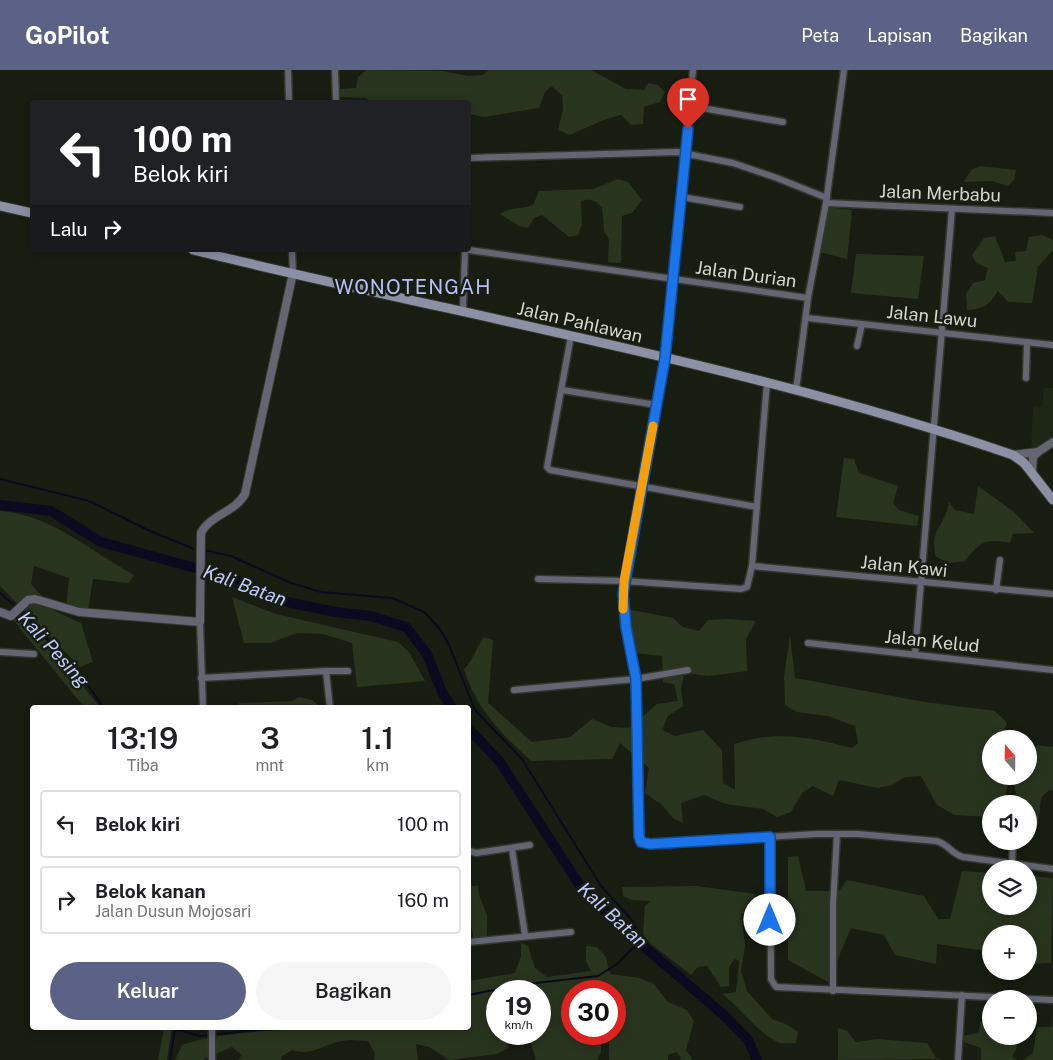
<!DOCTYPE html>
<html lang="id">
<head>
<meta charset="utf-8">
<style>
  :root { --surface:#fff; --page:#f6f6f6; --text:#202124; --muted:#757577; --line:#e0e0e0; --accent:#5c6285 }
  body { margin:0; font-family:"Public Sans",sans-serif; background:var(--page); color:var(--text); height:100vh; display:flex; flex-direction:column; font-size:19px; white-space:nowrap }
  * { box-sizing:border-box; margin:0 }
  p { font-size:16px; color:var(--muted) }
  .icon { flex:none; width:28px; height:28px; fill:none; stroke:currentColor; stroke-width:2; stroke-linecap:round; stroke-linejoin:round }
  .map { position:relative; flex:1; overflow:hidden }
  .drawer { position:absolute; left:30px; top:635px; width:441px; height:325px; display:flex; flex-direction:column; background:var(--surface); border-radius:5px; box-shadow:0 2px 12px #0003 }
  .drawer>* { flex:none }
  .banner { position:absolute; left:30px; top:30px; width:441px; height:152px; border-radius:5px; box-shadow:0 2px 12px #0003; background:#202124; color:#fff; overflow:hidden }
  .needle { width:32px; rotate:340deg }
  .controls { position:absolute; left:982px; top:660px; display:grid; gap:10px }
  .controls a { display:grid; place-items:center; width:55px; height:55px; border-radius:50%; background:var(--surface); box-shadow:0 2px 12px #0003; font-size:25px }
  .speed { position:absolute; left:486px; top:910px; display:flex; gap:10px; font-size:25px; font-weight:700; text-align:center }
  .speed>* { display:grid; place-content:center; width:65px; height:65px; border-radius:50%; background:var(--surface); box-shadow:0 2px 12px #0003; line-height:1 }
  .speed small { font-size:12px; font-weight:400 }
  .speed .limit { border:8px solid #d22; background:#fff; color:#111 }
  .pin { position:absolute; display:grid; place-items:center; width:42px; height:42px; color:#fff; margin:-51px -21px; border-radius:50% 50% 50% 0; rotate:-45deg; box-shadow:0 0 5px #0007 }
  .pin .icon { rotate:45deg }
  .me { position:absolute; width:55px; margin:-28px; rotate:0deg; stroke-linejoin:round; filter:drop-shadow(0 0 4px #0008) }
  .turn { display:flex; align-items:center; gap:18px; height:105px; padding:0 20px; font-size:22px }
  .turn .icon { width:65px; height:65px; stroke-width:2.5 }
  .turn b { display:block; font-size:35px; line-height:42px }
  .then { display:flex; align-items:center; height:48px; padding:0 20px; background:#0003; gap:10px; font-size:19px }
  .eta { display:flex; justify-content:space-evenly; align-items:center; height:85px; text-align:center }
  .eta b { font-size:30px; font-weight:600; line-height:35px }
  .action { display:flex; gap:10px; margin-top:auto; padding:10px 20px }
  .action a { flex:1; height:58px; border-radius:30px; background:var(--accent); color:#fff; font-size:20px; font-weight:600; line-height:58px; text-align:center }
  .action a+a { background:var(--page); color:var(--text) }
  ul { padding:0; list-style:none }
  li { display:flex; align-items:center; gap:15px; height:68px; margin:0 10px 8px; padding:0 10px; border:2px solid var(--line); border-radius:5px }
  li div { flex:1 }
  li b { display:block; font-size:19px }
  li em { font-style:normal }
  header { display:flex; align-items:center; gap:30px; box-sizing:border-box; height:70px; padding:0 25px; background:var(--accent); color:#fff }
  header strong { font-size:24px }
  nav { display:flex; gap:28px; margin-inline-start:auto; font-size:18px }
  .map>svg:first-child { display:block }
  .built { fill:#1e2716 }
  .green { fill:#29341e; fill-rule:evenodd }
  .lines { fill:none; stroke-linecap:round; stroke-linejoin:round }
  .stream { stroke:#090a1f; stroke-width:2 }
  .river { stroke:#090a1f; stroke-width:10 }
  .minor-casing { stroke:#31372c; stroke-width:9 }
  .tertiary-casing { stroke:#31372c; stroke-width:10 }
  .secondary-casing { stroke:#31372c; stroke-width:11 }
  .minor { stroke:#636572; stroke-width:6 }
  .tertiary { stroke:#636572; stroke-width:8 }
  .secondary { stroke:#8c90a4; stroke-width:9 }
  .route-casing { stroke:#114b97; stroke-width:12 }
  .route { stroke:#1a73e8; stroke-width:9 }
  .slow { stroke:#f59e0b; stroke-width:9 }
  .labels { text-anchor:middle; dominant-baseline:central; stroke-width:5; stroke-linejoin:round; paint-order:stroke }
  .street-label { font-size:18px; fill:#d2d7cf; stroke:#171d11 }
  .water-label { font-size:19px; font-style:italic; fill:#c1cafe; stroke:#171d11 }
  .quarter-label { font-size:20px; letter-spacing:1px; fill:#b6bff8; stroke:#171d11 }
</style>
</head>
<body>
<header>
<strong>GoPilot</strong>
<nav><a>Peta</a><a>Lapisan</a><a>Bagikan</a></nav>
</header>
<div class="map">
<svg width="1053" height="990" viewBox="0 0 1053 990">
  <rect width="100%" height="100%" fill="#171d11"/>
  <!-- built -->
  <path class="built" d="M1044 318H1053V367L1047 372 1031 379 1033 336 1042 337Z"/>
  <!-- green -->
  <g class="green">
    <path d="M366 0 443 1 468 6 483 5 489 0H591L626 19 644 20 648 13 658 15 665 22 660 32 644 37 643 54 631 55 621 45C605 48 586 58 570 65L558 60 563 40 562 25 551 16 545 22 539 38 484 47 469 44V32H368L367 28 339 27 340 19 356 18 358 7Z"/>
    <path d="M980 96 1016 100 1014 110 1008 116 992 111 964 112 971 100Z"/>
    <path d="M618 109 628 112 642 130 632 143 622 146 621 193 608 192 609 169 604 162 602 137C595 130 590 128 581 131L582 154 578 165 569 167 542 145 534 148 528 158 519 156 500 144C513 136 520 140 533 135L539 121 593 119Z"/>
    <path d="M827 137 852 140 847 189 819 182Z"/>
    <path d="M1042 165 1053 170V180L1038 197 1032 233 1008 232 998 221C989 235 984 239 967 240L966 224 973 213 985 210 988 198 976 193 972 185 984 168 995 166 1005 192 1016 191 1015 182 1026 181 1029 167Z"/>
    <path d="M856 184 924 186 918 229 851 223Z"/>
    <path d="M844 388 854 389 859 403 898 416 893 433 899 440 919 446 917 456 836 447Z"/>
    <path d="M978 416 1014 442 1034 463 1013 464 1010 473C985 468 980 472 965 491L950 493 936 487C929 458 945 457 949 432L955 440 974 444Z"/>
    <path d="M0 441C52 445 90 481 134 505L129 513 93 509 88 541 66 537 69 508 34 496 31 514 55 541 81 553 93 592 80 597 0 516Z"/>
    <path d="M232 527 276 544 398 572 409 582 425 611 357 617 352 573 323 564 297 563 270 573H244Z"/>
    <path d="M627 539 673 548 683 557 699 561 708 550 727 549 756 551 746 569 747 601 709 606 684 603 681 618 683 636 668 646 662 660 675 666 703 660 722 680 723 713 735 720 734 674C777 660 811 667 852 678L858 673 855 656 828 646 797 642 785 635 784 607 790 565 795 608 925 632 995 641 1007 653 1000 669H991V675L988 677 982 691 991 700V706H999L1008 713 1004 734H991V747L955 745 937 735 921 706 905 707 892 715 878 718 839 710 833 726 813 716 802 723 791 742 777 747 763 739 726 734 704 725 681 733 683 753 674 749 662 735 645 723 649 698 620 673 612 689 531 691C502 665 475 637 464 599 474 590 476 577 484 567L493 570 488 633 532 672 570 667 592 649 612 657 629 658 657 634 678 631 674 614 663 612 662 586 631 583Z"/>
    <path d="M16 546 23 548 34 557 100 637H84L14 551Z"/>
    <path d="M299 627 312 630 321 637H239V633L292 631Z"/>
    <path d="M1037 675 1053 677V721L1049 720 1041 728 1038 756 1029 752V734H1017L1013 706H1029V685H1032Z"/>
    <path d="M798 786 806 821H839L847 810 924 826 938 849H950L962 801 991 803V836H1029V806L1053 808 1051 893 1029 894V864H991V894H988L985 881 937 874 936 894 895 885 884 865 851 858 828 912 788 890V787Z"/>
    <path d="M469 816H478L479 825 487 845V869L474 870 469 846Z"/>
    <path d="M697 816 755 824 758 845 741 844 745 876 741 901 747 921 772 949 788 955 798 962 796 973C792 973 785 974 780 973 761 966 739 937 722 924L736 922 739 891 735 889 729 897V916L721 917 707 896 698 897 691 905 650 873 643 864 645 836 651 831 632 830 623 826 622 817Z"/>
    <path d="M521 873 528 876 535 898 547 907 591 901 586 891V876L597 877 606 887 610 904 639 908 654 914 668 932 687 940 694 951 686 980 693 990H682L677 982 668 985V990H609V965L601 967V982L597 990H536L528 964H540V921H498V964H507L508 978 497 984 449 990 429 977 416 974 418 990H374L375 984 368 971C360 971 351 969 343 971 325 973 312 987 293 980L282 986 281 990H238L242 985 232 977 202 990H175L182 975C214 964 264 960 298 960L300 958H469V911L515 903 521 886ZM572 921H615V964H572Z"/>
    <path d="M1053 946V990H1023L1033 983 1037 957H1052Z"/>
    <path d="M980 952 991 954V966H1016L1017 977 1012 987 1017 990H981V978L964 972V966L979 962Z"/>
    <path d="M164 958H172L167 990H158Z"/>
    <path d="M838 958 847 961 856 972 878 969 927 973 936 988 942 989 838 990Z"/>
  </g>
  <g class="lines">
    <!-- stream -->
    <g class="stream">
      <path d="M0 409 89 431 148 460 194 479"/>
      <path d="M204 480 231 486 291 513 321 522 392 528 424 542 440 559 449 575 475 640 522 689 601 816 631 849 639 866V872L617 894 598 906 518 915 469 925"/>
      <path d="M0 523 17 538"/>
      <path d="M21 541 79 603 104 638"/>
      <path d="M175 959 200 966 275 958"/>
      <path d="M170 990 175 958"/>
    </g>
    <!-- river -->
    <g class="river">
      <path d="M0 435 51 441 101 472 235 509 283 531 335 542 371 546 406 557 427 584 442 622 452 638"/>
      <path d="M469 659 500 692 582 819 635 869 726 947 748 970 757 990"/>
    </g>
    <defs>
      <g id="minor">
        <path d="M288 0 289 32"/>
        <path d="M335 0 336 32"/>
        <path d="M693 0 665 288 623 524 626 557 636 609 639 766 641 772 650 774 817 764H858L936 771C949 774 951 784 963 787L1053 799"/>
        <path d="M690 36 783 52"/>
        <path d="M469 88 677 82 733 93 777 108 827 128"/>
        <path d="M682 127 740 137"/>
        <path d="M826 133 1053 143"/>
        <path d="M292 180 293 203"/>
        <path d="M469 180 808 228 796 320"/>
        <path d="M808 228 826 133 844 0"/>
        <path d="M463 241 465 180"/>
        <path d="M807 248 1053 275"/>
        <path d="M571 266 547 397 550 400 757 437"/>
        <path d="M857 276 862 254"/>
        <path d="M1026 308 1027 272"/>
        <path d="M562 320 657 335"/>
        <path d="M752 496 1053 524"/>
        <path d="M538 509 624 511 741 519 747 517 752 496 767 312"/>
        <path d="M996 520 1000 490"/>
        <path d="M200 552 203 638"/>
        <path d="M808 573 1053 600"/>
        <path d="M0 582 34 584"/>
        <path d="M915 584 952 139"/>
        <path d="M326 601H348"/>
        <path d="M201 608 326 601 330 638"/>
        <path d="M514 620 636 609 688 600"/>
        <path d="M770 767 771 909 776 917 1053 930"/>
        <path d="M512 779 525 865"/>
        <path d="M469 781 476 783 530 775"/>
        <path d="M1012 794 1013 771"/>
        <path d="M469 872 571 862"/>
        <path d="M833 921V836L837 764"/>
        <path d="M212 958V990"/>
        <path d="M958 990 962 925"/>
      </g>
      <g id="tertiary">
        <path d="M1013 385 1038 382 1053 372"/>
        <path d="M1032 403 1033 387 1038 382"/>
        <path d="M0 542 11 546 28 530 35 529 79 542 200 552 201 463C210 445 235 442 245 424L293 203"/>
      </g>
      <g id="secondary">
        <path d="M0 136 32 143"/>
        <path d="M193 180C467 247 746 294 1013 385L1024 393 1053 430"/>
      </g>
    </defs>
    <!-- minor casing -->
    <use href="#minor" class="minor-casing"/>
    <!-- tertiary casing -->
    <use href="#tertiary" class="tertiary-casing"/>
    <!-- secondary casing -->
    <use href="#secondary" class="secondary-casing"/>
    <!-- minor -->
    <use href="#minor" class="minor"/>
    <!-- tertiary -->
    <use href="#tertiary" class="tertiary"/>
    <!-- secondary -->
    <use href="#secondary" class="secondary"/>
  </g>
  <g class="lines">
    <defs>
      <path id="route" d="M688 59 665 288 623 524 626 557 636 609 639 766 641 772 650 774 770 767V850"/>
    </defs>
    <!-- route casing -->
    <use href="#route" class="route-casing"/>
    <!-- route -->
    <use href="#route" class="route"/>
    <!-- slow -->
    <path class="slow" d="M623 539 624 511 653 356"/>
  </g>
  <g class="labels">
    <!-- street labels -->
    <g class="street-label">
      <text transform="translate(940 123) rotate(2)">Jalan Merbabu</text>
      <text transform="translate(746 204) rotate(8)">Jalan Durian</text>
      <text transform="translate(932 246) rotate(6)">Jalan Lawu</text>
      <text transform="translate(580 252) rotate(13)">Jalan Pahlawan</text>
      <text transform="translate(904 496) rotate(6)">Jalan Kawi</text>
      <text transform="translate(932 571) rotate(6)">Jalan Kelud</text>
    </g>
    <!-- water labels -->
    <g class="water-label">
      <text transform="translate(245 515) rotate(20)">Kali Batan</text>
      <text transform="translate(54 579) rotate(48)">Kali Pesing</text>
      <text transform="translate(613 845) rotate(43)">Kali Batan</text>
    </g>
    <!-- quarter labels -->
    <g class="quarter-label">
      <text x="413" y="217">WONOTENGAH</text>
    </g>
  </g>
</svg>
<div class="controls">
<a><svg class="needle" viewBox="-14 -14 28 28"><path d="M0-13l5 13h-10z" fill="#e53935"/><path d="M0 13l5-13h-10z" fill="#757577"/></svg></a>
<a><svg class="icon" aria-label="sound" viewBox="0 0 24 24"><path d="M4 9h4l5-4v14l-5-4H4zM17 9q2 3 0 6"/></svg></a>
<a><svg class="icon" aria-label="layers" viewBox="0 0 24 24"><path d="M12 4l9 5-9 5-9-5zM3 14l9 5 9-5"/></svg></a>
<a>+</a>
<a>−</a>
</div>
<div class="speed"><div>19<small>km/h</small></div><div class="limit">30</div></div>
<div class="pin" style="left:688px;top:59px;background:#d93025"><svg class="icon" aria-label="arrive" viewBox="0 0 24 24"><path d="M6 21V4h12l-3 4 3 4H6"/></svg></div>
<svg class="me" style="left:770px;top:850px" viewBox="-20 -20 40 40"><circle r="19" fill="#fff"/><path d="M0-13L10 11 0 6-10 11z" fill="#1a73e8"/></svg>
<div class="banner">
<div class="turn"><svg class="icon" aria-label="left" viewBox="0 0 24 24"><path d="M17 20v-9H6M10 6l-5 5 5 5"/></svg><div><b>100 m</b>Belok kiri</div></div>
<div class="then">Lalu<svg class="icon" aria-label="right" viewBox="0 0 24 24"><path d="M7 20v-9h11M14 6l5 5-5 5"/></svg></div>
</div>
<section class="drawer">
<div class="eta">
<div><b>13:19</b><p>Tiba</p></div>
<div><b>3</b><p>mnt</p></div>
<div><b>1.1</b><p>km</p></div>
</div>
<ul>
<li><svg class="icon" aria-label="left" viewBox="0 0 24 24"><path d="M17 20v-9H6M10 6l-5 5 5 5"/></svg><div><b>Belok kiri</b></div><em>100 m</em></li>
<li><svg class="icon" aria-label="right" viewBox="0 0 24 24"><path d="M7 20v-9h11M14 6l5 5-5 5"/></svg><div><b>Belok kanan</b><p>Jalan Dusun Mojosari</p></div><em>160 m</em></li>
</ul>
<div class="action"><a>Keluar</a><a>Bagikan</a></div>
</section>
</div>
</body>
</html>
